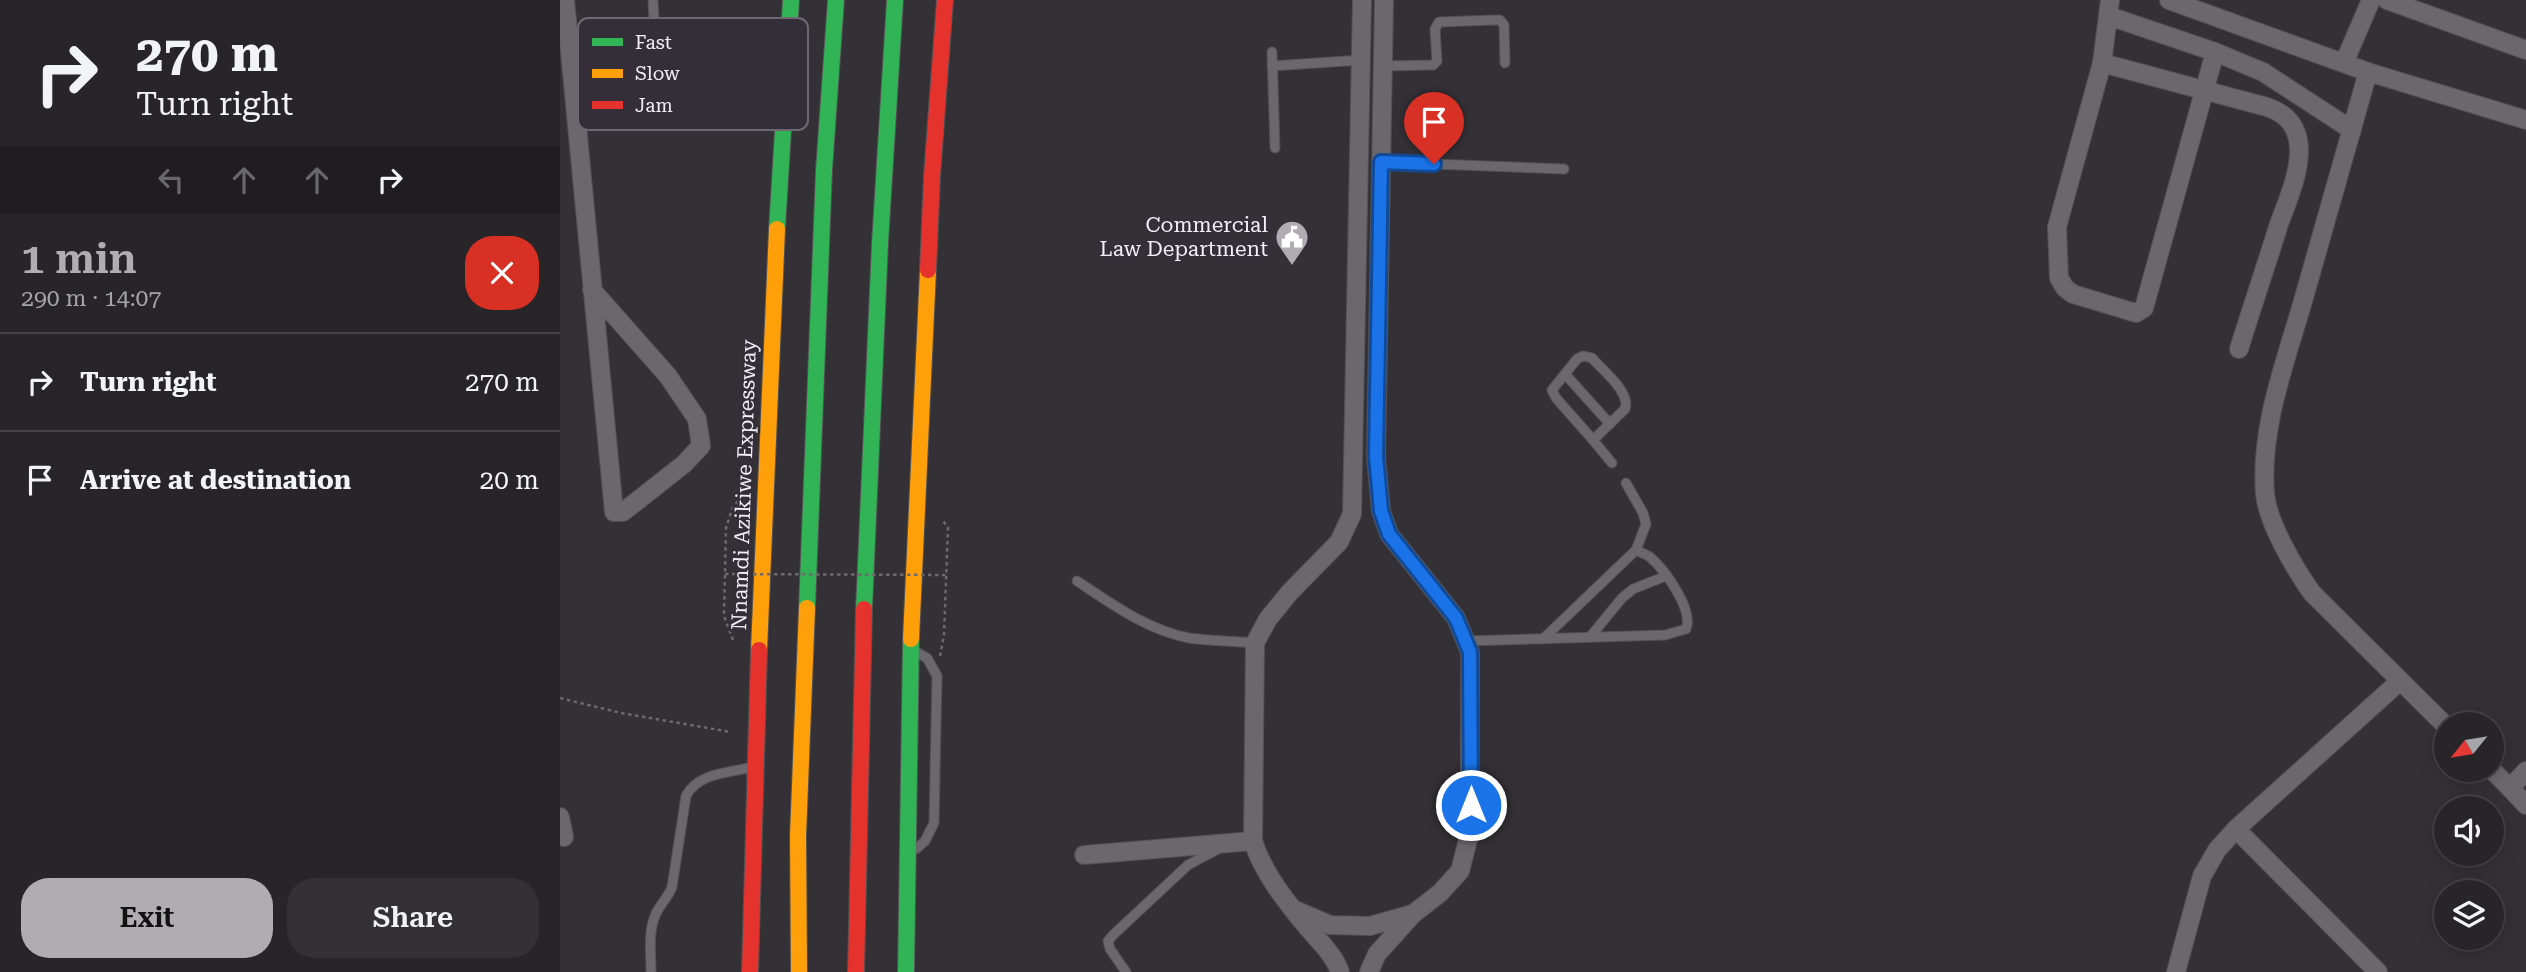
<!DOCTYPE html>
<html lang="en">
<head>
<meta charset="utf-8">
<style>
  :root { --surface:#272528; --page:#333134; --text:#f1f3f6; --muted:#a4a5a8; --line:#434245; --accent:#b0acb2 }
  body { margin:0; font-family:"Roboto Serif",serif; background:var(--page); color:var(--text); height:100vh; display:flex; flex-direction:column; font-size:26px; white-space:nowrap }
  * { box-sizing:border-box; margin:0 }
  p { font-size:23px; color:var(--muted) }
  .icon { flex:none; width:38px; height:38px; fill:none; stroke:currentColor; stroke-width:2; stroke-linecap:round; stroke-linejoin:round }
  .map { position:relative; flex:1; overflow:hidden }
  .sheet { display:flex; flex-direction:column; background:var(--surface); width:560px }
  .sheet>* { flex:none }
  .guide { background:#272528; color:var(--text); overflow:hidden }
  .needle { width:46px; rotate:240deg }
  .fabs { position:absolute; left:1874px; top:712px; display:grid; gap:14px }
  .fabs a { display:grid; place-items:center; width:70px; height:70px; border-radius:50%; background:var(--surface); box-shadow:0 4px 18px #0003,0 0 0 2px var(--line); font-size:35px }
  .pin { position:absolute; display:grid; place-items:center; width:60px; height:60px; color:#fff; margin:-72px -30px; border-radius:50% 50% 50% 0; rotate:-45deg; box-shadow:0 0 7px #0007 }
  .pin .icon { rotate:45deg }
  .me { position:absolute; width:77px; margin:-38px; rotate:0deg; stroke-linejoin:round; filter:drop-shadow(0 0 5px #0008) }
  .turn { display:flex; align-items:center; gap:24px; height:147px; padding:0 21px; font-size:32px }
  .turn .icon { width:91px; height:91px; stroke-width:2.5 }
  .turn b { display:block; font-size:49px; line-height:60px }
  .lanes { display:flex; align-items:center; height:66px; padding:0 21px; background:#0003; justify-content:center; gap:35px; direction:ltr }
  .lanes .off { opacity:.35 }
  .round { display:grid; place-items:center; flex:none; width:74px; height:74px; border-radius:28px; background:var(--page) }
  .headline { display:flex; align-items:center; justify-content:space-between; height:119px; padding:0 21px }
  h1 { font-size:42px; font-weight:600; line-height:52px; color:var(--accent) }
  .cta { display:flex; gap:14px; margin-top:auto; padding:14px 21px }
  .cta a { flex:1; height:80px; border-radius:28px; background:var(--accent); color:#111; font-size:28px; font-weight:600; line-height:80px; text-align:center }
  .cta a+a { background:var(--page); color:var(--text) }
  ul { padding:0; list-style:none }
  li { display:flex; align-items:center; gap:21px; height:98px; padding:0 21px; border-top:2px solid var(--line) }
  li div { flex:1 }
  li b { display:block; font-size:26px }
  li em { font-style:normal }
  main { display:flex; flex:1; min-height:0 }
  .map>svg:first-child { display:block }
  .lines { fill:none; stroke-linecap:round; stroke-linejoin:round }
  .lane-casing { stroke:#535055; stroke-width:11 }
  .street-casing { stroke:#535055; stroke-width:20 }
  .fast-casing { stroke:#535055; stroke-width:18 }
  .slow-casing { stroke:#535055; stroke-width:18 }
  .jam-casing { stroke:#535055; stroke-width:18 }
  .path { stroke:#6c6a6d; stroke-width:2.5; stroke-dasharray:3.5 3.5; stroke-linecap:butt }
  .lane { stroke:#6a686c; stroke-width:9 }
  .street { stroke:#6a686c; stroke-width:18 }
  .fast { stroke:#30b455; stroke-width:16 }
  .slow { stroke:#ff9f0a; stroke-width:16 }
  .jam { stroke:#e5322d; stroke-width:16 }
  .path-bridge { stroke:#6c6a6d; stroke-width:2.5; stroke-dasharray:3.5 3.5; stroke-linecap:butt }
  .route-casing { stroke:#114b97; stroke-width:18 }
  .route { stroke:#1a73e8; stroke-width:12 }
  .labels { text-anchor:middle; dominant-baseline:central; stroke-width:5; stroke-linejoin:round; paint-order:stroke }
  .poi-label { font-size:21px; fill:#f2eef5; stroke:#342e39; text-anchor:end }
  .street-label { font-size:21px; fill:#f2eef5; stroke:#342e39 }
  .key { fill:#342e39; stroke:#6d6871; stroke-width:2 }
  .key-label { font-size:19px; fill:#f2eef5 }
</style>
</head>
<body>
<main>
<section class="sheet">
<div class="guide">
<div class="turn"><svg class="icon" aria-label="right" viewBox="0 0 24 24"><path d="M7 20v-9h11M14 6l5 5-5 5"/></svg><div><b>270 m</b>Turn right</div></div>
<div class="lanes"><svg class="icon off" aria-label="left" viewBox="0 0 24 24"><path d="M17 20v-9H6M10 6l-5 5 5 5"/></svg><svg class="icon off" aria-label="ahead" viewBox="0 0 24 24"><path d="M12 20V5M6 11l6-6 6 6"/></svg><svg class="icon off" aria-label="ahead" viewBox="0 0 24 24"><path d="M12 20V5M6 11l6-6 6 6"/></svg><svg class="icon" aria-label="right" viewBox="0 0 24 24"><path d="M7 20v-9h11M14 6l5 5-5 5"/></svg></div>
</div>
<div class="headline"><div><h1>1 min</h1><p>290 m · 14:07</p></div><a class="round" style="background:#d93025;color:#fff"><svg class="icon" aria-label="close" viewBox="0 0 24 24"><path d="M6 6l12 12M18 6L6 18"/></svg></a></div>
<ul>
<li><svg class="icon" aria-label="right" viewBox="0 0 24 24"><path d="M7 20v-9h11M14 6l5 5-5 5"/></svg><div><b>Turn right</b></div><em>270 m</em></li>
<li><svg class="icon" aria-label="arrive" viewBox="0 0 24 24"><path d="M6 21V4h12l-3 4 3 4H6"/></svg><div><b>Arrive at destination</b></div><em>20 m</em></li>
</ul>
<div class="cta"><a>Exit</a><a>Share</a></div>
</section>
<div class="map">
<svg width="1966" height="972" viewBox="0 0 1966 972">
  <rect width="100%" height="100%" fill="#343136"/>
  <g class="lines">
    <defs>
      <g id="lane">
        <path d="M93 0 95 41"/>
        <path d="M712 52 715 148"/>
        <path d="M712 66 801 60"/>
        <path d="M823 66 873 65 877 61 875 29 879 22 935 20H940L944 25 945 63"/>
        <path d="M821 162 1004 169"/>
        <path d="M1005 374 1050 424"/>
        <path d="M1033 440 996 398 992 390 1017 359 1023 356 1032 358C1042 370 1071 392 1065 409L1033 440 1052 463"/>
        <path d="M517 581C552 604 587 630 629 638 651 641 674 641 695 643"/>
        <path d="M1030 637 1062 598 1073 589 1106 576"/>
        <path d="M983 639 1076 550 1086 524 1083 513 1066 483"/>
        <path d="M905 641 1105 635 1126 629C1134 610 1105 570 1090 557 1086 554 1081 553 1076 550"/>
        <path d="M356 849 365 841 374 823 377 676 367 658 358 653"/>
        <path d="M91 972C91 954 88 932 95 916 99 905 108 898 112 887L126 796C137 774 166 773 188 768"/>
        <path d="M566 972 550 949 548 941 553 935 628 865 658 849"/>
      </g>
      <g id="street">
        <path d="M5 0 54 512H63L124 464 141 446 137 419 108 376 32 290"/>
        <path d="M1550 0 1542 63 1497 227 1499 278 1505 288 1513 294 1576 313 1584 308 1655 52"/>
        <path d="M1609 0 1808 72 1966 120"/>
        <path d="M1827 0 1966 50"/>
        <path d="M1549 16 1655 52 1703 72 1792 130"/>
        <path d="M1542 63 1707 107C1728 114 1739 128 1739 151 1739 175 1727 202 1719 224 1706 266 1692 307 1679 349"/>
        <path d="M1784 63 1811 0"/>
        <path d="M1808 72C1787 148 1764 225 1743 301 1725 363 1700 428 1705 493 1707 522 1735 569 1752 593L1886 726"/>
        <path d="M1932 770 1950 788"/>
        <path d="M1966 771 1950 788 1966 805"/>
        <path d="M0 817 4 837"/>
        <path d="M1676 829 1818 972"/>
        <path d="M524 855 693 841"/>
        <path d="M735 910 770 925 810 926 853 914"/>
        <path d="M780 972C774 955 760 942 748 928 727 903 703 873 693 841L695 643 708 619 730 592 779 542 792 514 802 0"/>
        <path d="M809 972 817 954 853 914 880 893 900 871 910 832V652L896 618 829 534 821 511 816 456 824 0"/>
        <path d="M1616 972 1642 876 1657 850 1676 829 1840 681"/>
      </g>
      <g id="fast">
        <path d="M217 229 231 0"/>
        <path d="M247 608 264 170 276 0"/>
        <path d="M304 609 320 243 335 0"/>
        <path d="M346 972 351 639"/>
      </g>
      <g id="slow">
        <path d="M351 639 368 270"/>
        <path d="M199 650 217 229"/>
        <path d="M239 972 238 836 247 608"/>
      </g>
      <g id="jam">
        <path d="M368 270 372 176 385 0"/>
        <path d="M190 972 199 650"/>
        <path d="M296 972 304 609"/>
      </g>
    </defs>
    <!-- lane casing -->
    <use href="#lane" class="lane-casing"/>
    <!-- street casing -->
    <use href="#street" class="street-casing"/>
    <!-- fast casing -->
    <use href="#fast" class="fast-casing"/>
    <!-- slow casing -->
    <use href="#slow" class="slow-casing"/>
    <!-- jam casing -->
    <use href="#jam" class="jam-casing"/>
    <!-- path -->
    <g class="path">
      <path d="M173 640 164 616 166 528 172 509 178 501"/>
      <path d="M380 656 384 635 388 527 383 521"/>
      <path d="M0 698 61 713 171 732"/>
    </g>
    <!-- lane -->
    <use href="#lane" class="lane"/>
    <!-- street -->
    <use href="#street" class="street"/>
    <!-- fast -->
    <use href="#fast" class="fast"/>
    <!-- slow -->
    <use href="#slow" class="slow"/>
    <!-- jam -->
    <use href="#jam" class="jam"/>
    <!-- path-bridge -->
    <path class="path-bridge" d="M165 574 386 575"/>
  </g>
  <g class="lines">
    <defs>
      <path id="route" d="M874 164 821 162 816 456 821 511 829 534 896 618 910 652 911 805"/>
    </defs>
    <!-- route casing -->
    <use href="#route" class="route-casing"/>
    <!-- route -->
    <use href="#route" class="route"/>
  </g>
  <!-- icons -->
  <defs>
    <symbol id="civic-pin" viewBox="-11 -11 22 30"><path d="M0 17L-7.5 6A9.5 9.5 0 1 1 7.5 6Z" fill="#b0acb2" stroke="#342e39"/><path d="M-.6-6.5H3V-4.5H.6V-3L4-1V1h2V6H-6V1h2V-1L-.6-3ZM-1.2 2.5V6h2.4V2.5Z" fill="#fff"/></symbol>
  </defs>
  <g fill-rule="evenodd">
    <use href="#civic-pin" x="713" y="218" width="38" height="52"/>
  </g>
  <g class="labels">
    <!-- poi labels -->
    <g class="poi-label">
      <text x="708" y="225">Commercial<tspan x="708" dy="24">Law Department</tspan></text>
    </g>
    <!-- street labels -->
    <g class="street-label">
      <text transform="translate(184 485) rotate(-88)">Nnamdi Azikiwe Expressway</text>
    </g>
  </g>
  <!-- legend -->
  <rect x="18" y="18" width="230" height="112" rx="10" class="key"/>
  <rect x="32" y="38" width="31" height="8" fill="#30b455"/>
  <rect x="32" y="69" width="31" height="9" fill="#ff9f0a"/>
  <rect x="32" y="101" width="31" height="8" fill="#e5322d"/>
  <g class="key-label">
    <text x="75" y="49">Fast</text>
    <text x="75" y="80">Slow</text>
    <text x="75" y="112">Jam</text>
  </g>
</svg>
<div class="fabs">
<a><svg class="needle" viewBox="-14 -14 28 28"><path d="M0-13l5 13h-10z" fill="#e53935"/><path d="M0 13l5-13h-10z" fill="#a4a5a8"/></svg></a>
<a><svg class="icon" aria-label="sound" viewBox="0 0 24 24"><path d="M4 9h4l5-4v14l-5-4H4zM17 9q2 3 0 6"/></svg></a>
<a><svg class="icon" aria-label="layers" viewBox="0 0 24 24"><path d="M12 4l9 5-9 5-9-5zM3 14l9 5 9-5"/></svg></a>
</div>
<div class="pin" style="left:874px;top:164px;background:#d93025"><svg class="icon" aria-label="arrive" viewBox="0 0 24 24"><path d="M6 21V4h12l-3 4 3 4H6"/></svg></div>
<svg class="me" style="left:911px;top:805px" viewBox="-20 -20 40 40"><circle r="17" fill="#1a73e8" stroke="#fff" stroke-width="3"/><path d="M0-11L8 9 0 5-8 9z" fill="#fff"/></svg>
</div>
</main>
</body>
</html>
